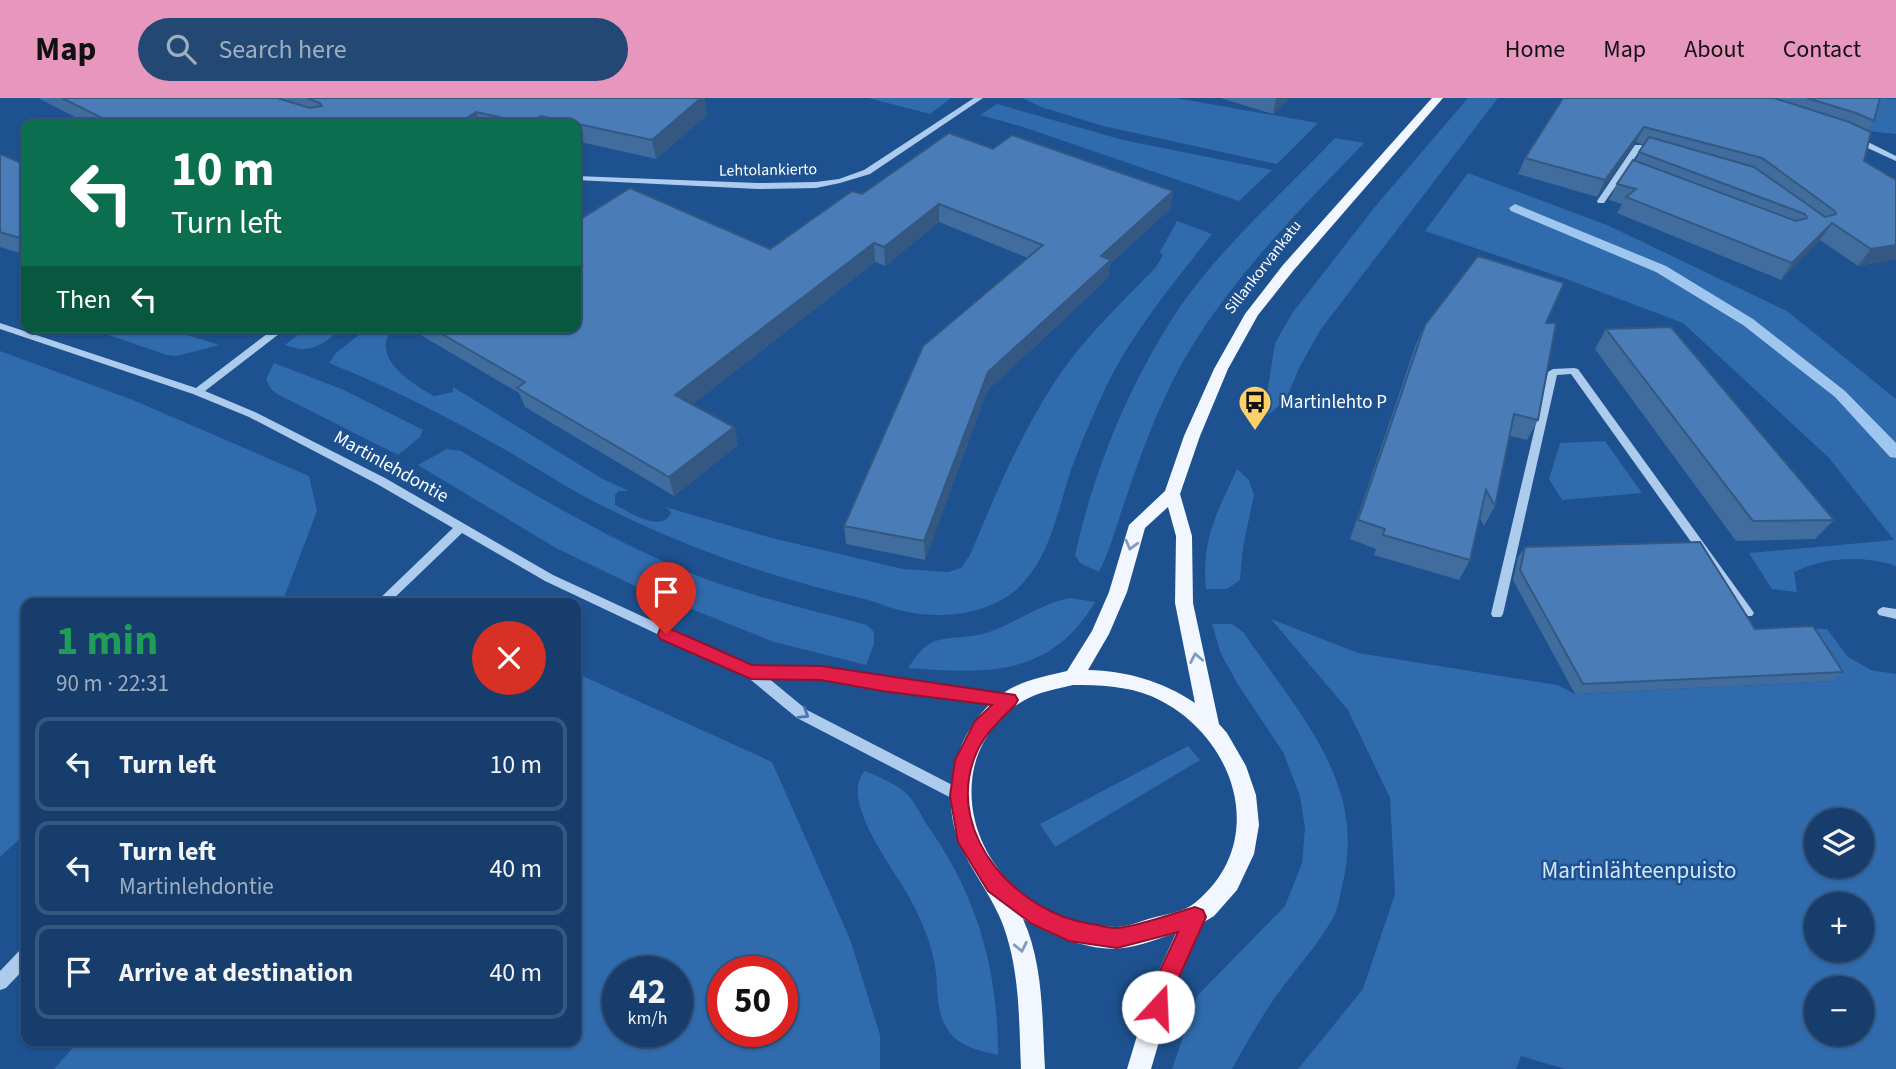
<!DOCTYPE html>
<html lang="en">
<head>
<meta charset="utf-8">
<style>
  :root { --surface:#163d6b; --page:#234873; --text:#f1f3f6; --muted:#9eaec1; --line:#35567e; --accent:#e797bd }
  body { margin:0; font-family:"Source Sans 3",sans-serif; background:var(--page); color:var(--text); height:100vh; display:flex; flex-direction:column; font-size:26px; white-space:nowrap }
  * { box-sizing:border-box; margin:0 }
  p { font-size:23px; color:var(--muted) }
  .icon { flex:none; width:38px; height:38px; fill:none; stroke:currentColor; stroke-width:2; stroke-linecap:round; stroke-linejoin:round }
  .map { position:relative; flex:1; overflow:hidden }
  .details { position:absolute; left:21px; top:500px; width:560px; height:448px; display:flex; flex-direction:column; background:var(--surface); border-radius:14px; box-shadow:0 2px 5px #0004,0 0 0 2px var(--line) }
  .details>* { flex:none }
  .hud { position:absolute; left:21px; top:21px; width:560px; height:214px; border-radius:14px; box-shadow:0 2px 5px #0004,0 0 0 2px var(--line); background:#0b6e4f; color:#fff; overflow:hidden }
  .fabs { position:absolute; left:1804px; top:710px; display:grid; gap:14px }
  .fabs a { display:grid; place-items:center; width:70px; height:70px; border-radius:50%; background:var(--surface); box-shadow:0 2px 5px #0004,0 0 0 2px var(--line); font-size:35px }
  .speed { position:absolute; left:602px; top:858px; display:flex; gap:14px; font-size:35px; font-weight:700; text-align:center }
  .speed>* { display:grid; place-content:center; width:91px; height:91px; border-radius:50%; background:var(--surface); box-shadow:0 2px 5px #0004,0 0 0 2px var(--line); line-height:1 }
  .speed small { font-size:18px; font-weight:400 }
  .speed .limit { border:10px solid #d22; background:#fff; color:#111 }
  .pin { position:absolute; display:grid; place-items:center; width:60px; height:60px; color:#fff; margin:-72px -30px; border-radius:50% 50% 50% 0; rotate:-45deg; box-shadow:0 0 7px #0007 }
  .pin .icon { rotate:45deg }
  .me { position:absolute; width:77px; margin:-38px; rotate:20deg; stroke-linejoin:round; filter:drop-shadow(0 0 5px #0008) }
  .turn { display:flex; align-items:center; gap:24px; height:147px; padding:0 35px; font-size:32px }
  .turn .icon { width:91px; height:91px; stroke-width:2.5 }
  .turn b { display:block; font-size:49px; line-height:60px }
  .then { display:flex; align-items:center; height:66px; padding:0 35px; background:#0003; gap:14px; font-size:26px }
  .round { display:grid; place-items:center; flex:none; width:74px; height:74px; border-radius:37px; background:var(--page) }
  .head { display:flex; align-items:center; justify-content:space-between; height:119px; padding:0 35px }
  h1 { font-size:42px; font-weight:700; line-height:52px; color:#1e9e55 }
  ul { padding:0; list-style:none }
  li { display:flex; align-items:center; gap:21px; height:94px; margin:0 14px 10px; padding:0 21px; border:4px solid var(--line); border-radius:14px }
  li div { flex:1 }
  li b { display:block; font-size:26px }
  li em { font-style:normal }
  header { display:flex; align-items:center; gap:42px; box-sizing:border-box; height:98px; padding:0 35px; background:var(--accent); color:#111 }
  header strong { font-size:33px }
  nav { display:flex; gap:38px; margin-inline-start:auto; font-size:24px }
  .search { width:490px; height:63px; background:var(--page); display:flex; align-items:center; gap:18px; box-sizing:border-box; padding:0 24px; border-radius:38px; color:var(--muted); font-size:26px }
  .map>svg:first-child { display:block }
  .green { fill:#306bad; fill-rule:evenodd }
  .lines { fill:none; stroke-linecap:round; stroke-linejoin:round }
  .stream { fill:#9fc6ef; fill-rule:evenodd }
  .minor { fill:#accbed; fill-rule:evenodd }
  .major { fill:#f2f7ff; fill-rule:evenodd }
  .wall { fill:#406c9e }
  .shaded-wall { fill:#345881 }
  .building { fill:#4a7db8; stroke:#345881; stroke-width:2 }
  .oneway { stroke:#7d9cc1 }
  .oneway2 { stroke:#4876ab }
  .route { fill:#e11d48; stroke:#92132f; stroke-width:2 }
  .labels { text-anchor:middle; dominant-baseline:central; stroke-width:5; stroke-linejoin:round; paint-order:stroke }
  .far-street-label { font-size:16px; fill:#fff; stroke:#1d518f }
  .poi-label { font-size:19px; fill:#fff; stroke:#1d518f; text-anchor:start }
  .street-label { font-size:19px; fill:#fff; stroke:#1d518f }
  .near-park-label { font-size:23px; fill:#d2e5fa; stroke:#1d518f }
</style>
</head>
<body>
<header>
<strong>Map</strong>
<div class="search"><svg class="icon" aria-label="search" viewBox="0 0 24 24"><circle cx="10" cy="10" r="6"/><path d="M15 15l6 6"/></svg>Search here</div>
<nav><a>Home</a><a>Map</a><a>About</a><a>Contact</a></nav>
</header>
<div class="map">
<svg width="1896" height="971" viewBox="0 0 1896 971">
  <rect width="100%" height="100%" fill="#1d518f"/>
  <!-- green -->
  <g class="green">
    <path d="M868 0H951L930 16Z"/>
    <path d="M1022 0H1176L1318 25 1277 66 1103 28 1041 9Z"/>
    <path d="M1468 0H1498L1321 231 1300 268 1286 302 1263 321 1275 245 1293 214 1374 110Z"/>
    <path d="M1873 0 1896 1V36L1859 32Z"/>
    <path d="M997 6 1123 42 1272 72 1239 103 1023 29 980 17Z"/>
    <path d="M1335 40 1364 45C1294 118 1221 190 1174 280 1156 316 1141 356 1128 394 1118 421 1112 448 1099 474L1080 465 1075 457C1094 372 1127 291 1174 218 1216 153 1282 96 1335 40Z"/>
    <path d="M1468 75 1607 127 1787 213 1896 301V468C1864 457 1825 459 1794 474L1797 494 1772 491 1749 455 1894 442 1829 360 1683 225 1566 181 1425 133Z"/>
    <path d="M1177 123 1212 136C1174 185 1133 233 1106 289 1094 315 1082 342 1072 369 1058 410 1051 459 1018 490 990 517 938 522 903 513 889 510 877 504 864 501 771 480 681 448 597 405 567 390 540 372 511 355 453 322 392 290 329 265L336 255 369 229H395C366 257 412 286 434 298L453 294V289L601 380 629 393H619L615 397V407C628 413 663 437 671 414L665 409 772 440 903 471 948 474 961 470 970 457C995 398 1019 339 1054 285 1082 242 1121 205 1156 169L1163 157 1160 154Z"/>
    <path d="M85 229H162L219 247 177 258 167 257Z"/>
    <path d="M308 229H344C323 245 312 258 285 247Z"/>
    <path d="M0 253 133 302 309 378 317 413 285 497 275 506H26V735L0 759Z"/>
    <path d="M274 265 344 292 423 332 420 339 398 357 277 296 270 290 266 281Z"/>
    <path d="M1605 343 1642 395 1562 402 1549 381 1560 345Z"/>
    <path d="M447 351 461 353C535 397 608 441 688 474 745 497 807 511 867 527L874 534V546L866 567 774 544 639 490 556 450 418 367Z"/>
    <path d="M1237 371 1249 382 1254 397 1243 449 1240 482 1227 491H1206C1201 440 1217 416 1237 371Z"/>
    <path d="M1071 500 1095 504C1051 579 986 576 908 570 915 560 922 548 935 543 952 538 972 540 989 534 1018 524 1041 505 1071 500Z"/>
    <path d="M1271 521 1358 555 1557 587 1575 596 1832 583 1798 530 1827 531 1848 559 1871 572 1896 576V971H1565L1521 958 1516 971H1298L1363 891 1395 796 1390 700 1348 612ZM1816 723H1862V768H1816ZM1816 807H1862V852H1816ZM1816 891H1862V936H1816Z"/>
    <path d="M1212 526H1232L1244 535C1296 613 1367 683 1343 784 1340 795 1339 810 1333 820 1317 848 1295 872 1276 898 1260 921 1246 946 1232 971H1172L1197 898 1285 808 1302 765 1305 731 1300 698 1283 654 1237 585 1221 556Z"/>
    <path d="M576 575 772 664 850 841 880 937V971H54L79 943H576ZM618 873H677V933H618ZM723 873H782V933H723Z"/>
    <path d="M1188 648 1200 662 1055 749 1040 726Z"/>
    <path d="M865 673C879 679 895 685 907 696 915 704 921 717 927 727 977 797 998 871 998 957 981 953 961 949 950 935 934 913 939 892 935 868 931 843 920 819 908 797 893 770 838 700 865 673Z"/>
  </g>
  <g class="lines">
    <!-- stream -->
    <path class="stream" d="M1515 106 1666 168 1753 221 1845 293 1896 345V360L1890 359 1835 299 1743 227 1656 174 1511 113 1509 110Z"/>
    <!-- minor -->
    <g class="minor">
      <path d="M974 0H983L870 76 840 85 816 90 758 91 576 82V78L758 85 816 84 839 81 864 72Z"/>
      <path d="M1850 38H1856L1896 58V63L1850 42Z"/>
      <path d="M1635 47H1641L1662 55 1658 57 1640 52 1627 71 1645 78V82H1639L1624 76 1604 105H1598L1597 103Z"/>
      <path d="M0 225 196 290 276 229H288L205 293 257 315 385 380 553 477 752 569H821L882 581 1009 596 1014 598 1016 602 1014 606 1009 608 882 591 821 579H767L807 612 964 693 966 698 964 703 959 704 797 620 746 578 545 483 462 435 388 506H374L453 430 377 386 249 319 193 296 0 231Z"/>
      <path d="M1574 270 1578 271 1752 512 1754 515 1752 518H1744L1571 276 1557 277 1503 516 1501 519H1493L1491 516 1548 274 1553 271Z"/>
      <path d="M1883 509 1896 511V521L1879 517 1877 514 1879 511Z"/>
      <path d="M26 850V869L6 890 0 892V873L20 852Z"/>
    </g>
    <!-- major -->
    <path class="major" d="M1432 0H1443L1293 173 1258 217 1228 271 1200 338 1180 396 1192 438 1193 505 1219 626 1227 635 1246 668 1256 697 1259 727 1254 756 1237 792 1214 818 1204 824 1175 889 1151 971H1127L1152 888 1176 835C1159 840 1141 848 1123 850 1093 855 1048 836 1023 821 1044 867 1042 922 1045 971H1021C1019 927 1020 882 1007 839 997 802 970 774 957 739 940 687 958 629 1002 596 1020 583 1045 578 1067 573L1092 533 1109 494 1129 427 1165 393 1184 338 1214 271 1245 216 1283 167ZM1168 409 1176 438 1175 505 1195 605C1162 583 1127 573 1088 572L1109 536 1127 494 1145 430ZM1073 587C1099 587 1127 588 1151 598 1233 633 1272 741 1196 804 1184 814 1167 816 1152 820 1140 823 1128 829 1116 829 1034 829 960 758 973 675 978 646 997 618 1023 603 1038 594 1056 591 1073 587Z"/>
  </g>
  <!-- wall -->
  <g class="wall">
    <path d="M38 0H704L707 17 656 61 576 43V26H89Z"/>
    <path d="M1220 0H1290L1273 16Z"/>
    <path d="M1563 0H1880L1874 23 1868 32 1864 63 1896 82V161L1858 168 1820 142 1781 182 1617 115 1622 106 1609 102 1617 86 1635 63 1644 47 1636 44 1597 99 1518 76 1525 60Z"/>
    <path d="M993 51 1173 93 1170 111 1110 166 1108 180 987 293 925 462 846 446 844 428 1028 160 939 124 885 168 875 164 693 306 734 329 738 347 674 398 525 309 519 295 414 233 412 229H576L770 151 862 96Z"/>
    <path d="M0 56 26 67V157L0 149Z"/>
    <path d="M1546 225 1538 322 1527 342 1510 338 1495 408 1484 428 1480 421 1470 462 1459 482 1374 457 1376 451 1350 441 1416 246 1425 227Z"/>
    <path d="M1606 231 1834 422 1815 441 1736 443 1595 251Z"/>
    <path d="M1525 449 1755 531 1843 574 1832 583 1575 596 1513 482 1518 459Z"/>
  </g>
  <!-- shaded-wall -->
  <g class="shaded-wall">
    <path d="M701 0H704L707 17 656 61 652 42Z"/>
    <path d="M1276 0H1290L1273 16Z"/>
    <path d="M476 14 481 26H458Z"/>
    <path d="M541 18 543 26H531Z"/>
    <path d="M1644 29 1636 44 1597 99 1605 82Z"/>
    <path d="M1173 93 1170 111 1110 166 1108 180 987 293 925 462 924 443 988 274 1101 158Z"/>
    <path d="M939 106V124L885 168 884 149Z"/>
    <path d="M1832 125 1820 142 1781 182 1792 165Z"/>
    <path d="M874 145 875 164 680 316 675 297Z"/>
    <path d="M1896 147V161L1858 168 1871 151Z"/>
    <path d="M188 229H196L191 233Z"/>
    <path d="M734 329 738 347 674 398 669 379Z"/>
  </g>
  <!-- building -->
  <g class="building">
    <path d="M62 0H277L310 10 322 8 320 5 307 0H701L652 42 541 18 530 26 476 14 458 26H114Z"/>
    <path d="M1563 0H1774L1849 24 1871 34 1864 63 1896 82V147L1871 151 1832 125 1792 165 1626 99 1636 91 1617 86 1633 62 1796 123 1807 120 1805 116 1639 54 1649 39 1754 69 1825 119 1836 116 1835 113 1762 60 1644 29 1605 82 1525 60Z"/>
    <path d="M1807 0H1880L1874 23 1856 15Z"/>
    <path d="M949 35 993 51 1012 37 1173 93 1101 158 1111 162 988 274 924 443 844 428 923 248 1043 147 939 106 884 149 874 145 675 297 734 329 669 379 517 290 525 284 430 229H576V124L630 90 770 151 852 93 862 96Z"/>
    <path d="M0 56 26 67V142L0 134Z"/>
    <path d="M1478 158 1564 185 1546 225H1556L1538 322 1514 316 1495 408 1486 392 1470 462 1383 437 1385 431 1358 422 1425 227Z"/>
    <path d="M1671 229 1834 422 1753 423 1606 231Z"/>
    <path d="M1700 444 1755 531 1813 528 1843 574 1583 586 1520 472 1525 449Z"/>
  </g>
  <!-- one-way arrows -->
  <defs><path id="oneway-chevron" d="M-2-3.5L2.5 0L-2 3.5" fill="none" stroke-width="1.6" stroke-linecap="round" stroke-linejoin="round" transform="scale(1.75)"/></defs>
  <g class="oneway">
    <use href="#oneway-chevron" transform="translate(1131 447) rotate(105)"/>
    <use href="#oneway-chevron" transform="translate(1196 560) rotate(-101)"/>
    <use href="#oneway-chevron" transform="translate(1021 849) rotate(78)"/>
  </g>
  <use class="oneway2" href="#oneway-chevron" transform="translate(804 616) rotate(32)"/>
  <!-- route -->
  <path class="route" d="M666 529 752 567 821 568 1015 597 1018 602 1015 607C998 624 982 638 974 661 946 739 1019 815 1091 826 1100 827 1110 831 1118 830 1143 827 1171 816 1195 809L1203 812 1206 819 1174 890 1165 916 1158 919 1150 916 1147 909 1156 881 1178 834 1117 850 1069 843 1032 826 988 793 958 744 950 698 955 662 975 623 992 607 882 593 821 582 751 581 660 541 658 536 660 531Z"/>
  <!-- icons -->
  <defs>
    <symbol id="bus-pin" viewBox="-11 -11 22 30"><path d="M0 17L-7.5 6A9.5 9.5 0 1 1 7.5 6Z" fill="#fdd06a" stroke="#1d518f"/><path d="M-5-6H5V4H4V6H2V4H-2V6H-4V4H-5ZM-3.5-4V0h7V-4ZM-3.5 1.2v1.5H-2V1.2ZM2 1.2v1.5H3.5V1.2Z" fill="#111"/></symbol>
  </defs>
  <g fill-rule="evenodd">
    <use href="#bus-pin" x="1236" y="285" width="38" height="52"/>
  </g>
  <g class="labels">
    <!-- far-street labels -->
    <g class="far-street-label">
      <text transform="translate(768 72) rotate(-1)">Lehtolankierto</text>
      <text transform="translate(1263 169) rotate(-52)">Sillankorvankatu</text>
    </g>
    <!-- poi labels -->
    <g class="poi-label">
      <text x="1280" y="304">Martinlehto P</text>
    </g>
    <!-- street labels -->
    <g class="street-label">
      <text transform="translate(391 369) rotate(29)">Martinlehdontie</text>
    </g>
    <!-- near-park labels -->
    <g class="near-park-label">
      <text x="1639" y="772">Martinlähteenpuisto</text>
    </g>
  </g>
</svg>
<div class="fabs">
<a><svg class="icon" aria-label="layers" viewBox="0 0 24 24"><path d="M12 4l9 5-9 5-9-5zM3 14l9 5 9-5"/></svg></a>
<a>+</a>
<a>−</a>
</div>
<div class="speed"><div>42<small>km/h</small></div><div class="limit">50</div></div>
<div class="pin" style="left:666px;top:536px;background:#d93025"><svg class="icon" aria-label="arrive" viewBox="0 0 24 24"><path d="M6 21V4h12l-3 4 3 4H6"/></svg></div>
<svg class="me" style="left:1158px;top:909px" viewBox="-20 -20 40 40"><circle r="19" fill="#fff"/><path d="M0-13L10 11 0 6-10 11z" fill="#e11d48"/></svg>
<div class="hud">
<div class="turn"><svg class="icon" aria-label="left" viewBox="0 0 24 24"><path d="M17 20v-9H6M10 6l-5 5 5 5"/></svg><div><b>10 m</b>Turn left</div></div>
<div class="then">Then<svg class="icon" aria-label="left" viewBox="0 0 24 24"><path d="M17 20v-9H6M10 6l-5 5 5 5"/></svg></div>
</div>
<section class="details">
<div class="head"><div><h1>1 min</h1><p>90 m · 22:31</p></div><a class="round" style="background:#d93025;color:#fff"><svg class="icon" aria-label="close" viewBox="0 0 24 24"><path d="M6 6l12 12M18 6L6 18"/></svg></a></div>
<ul>
<li><svg class="icon" aria-label="left" viewBox="0 0 24 24"><path d="M17 20v-9H6M10 6l-5 5 5 5"/></svg><div><b>Turn left</b></div><em>10 m</em></li>
<li><svg class="icon" aria-label="left" viewBox="0 0 24 24"><path d="M17 20v-9H6M10 6l-5 5 5 5"/></svg><div><b>Turn left</b><p>Martinlehdontie</p></div><em>40 m</em></li>
<li><svg class="icon" aria-label="arrive" viewBox="0 0 24 24"><path d="M6 21V4h12l-3 4 3 4H6"/></svg><div><b>Arrive at destination</b></div><em>40 m</em></li>
</ul>
</section>
</div>
</body>
</html>
